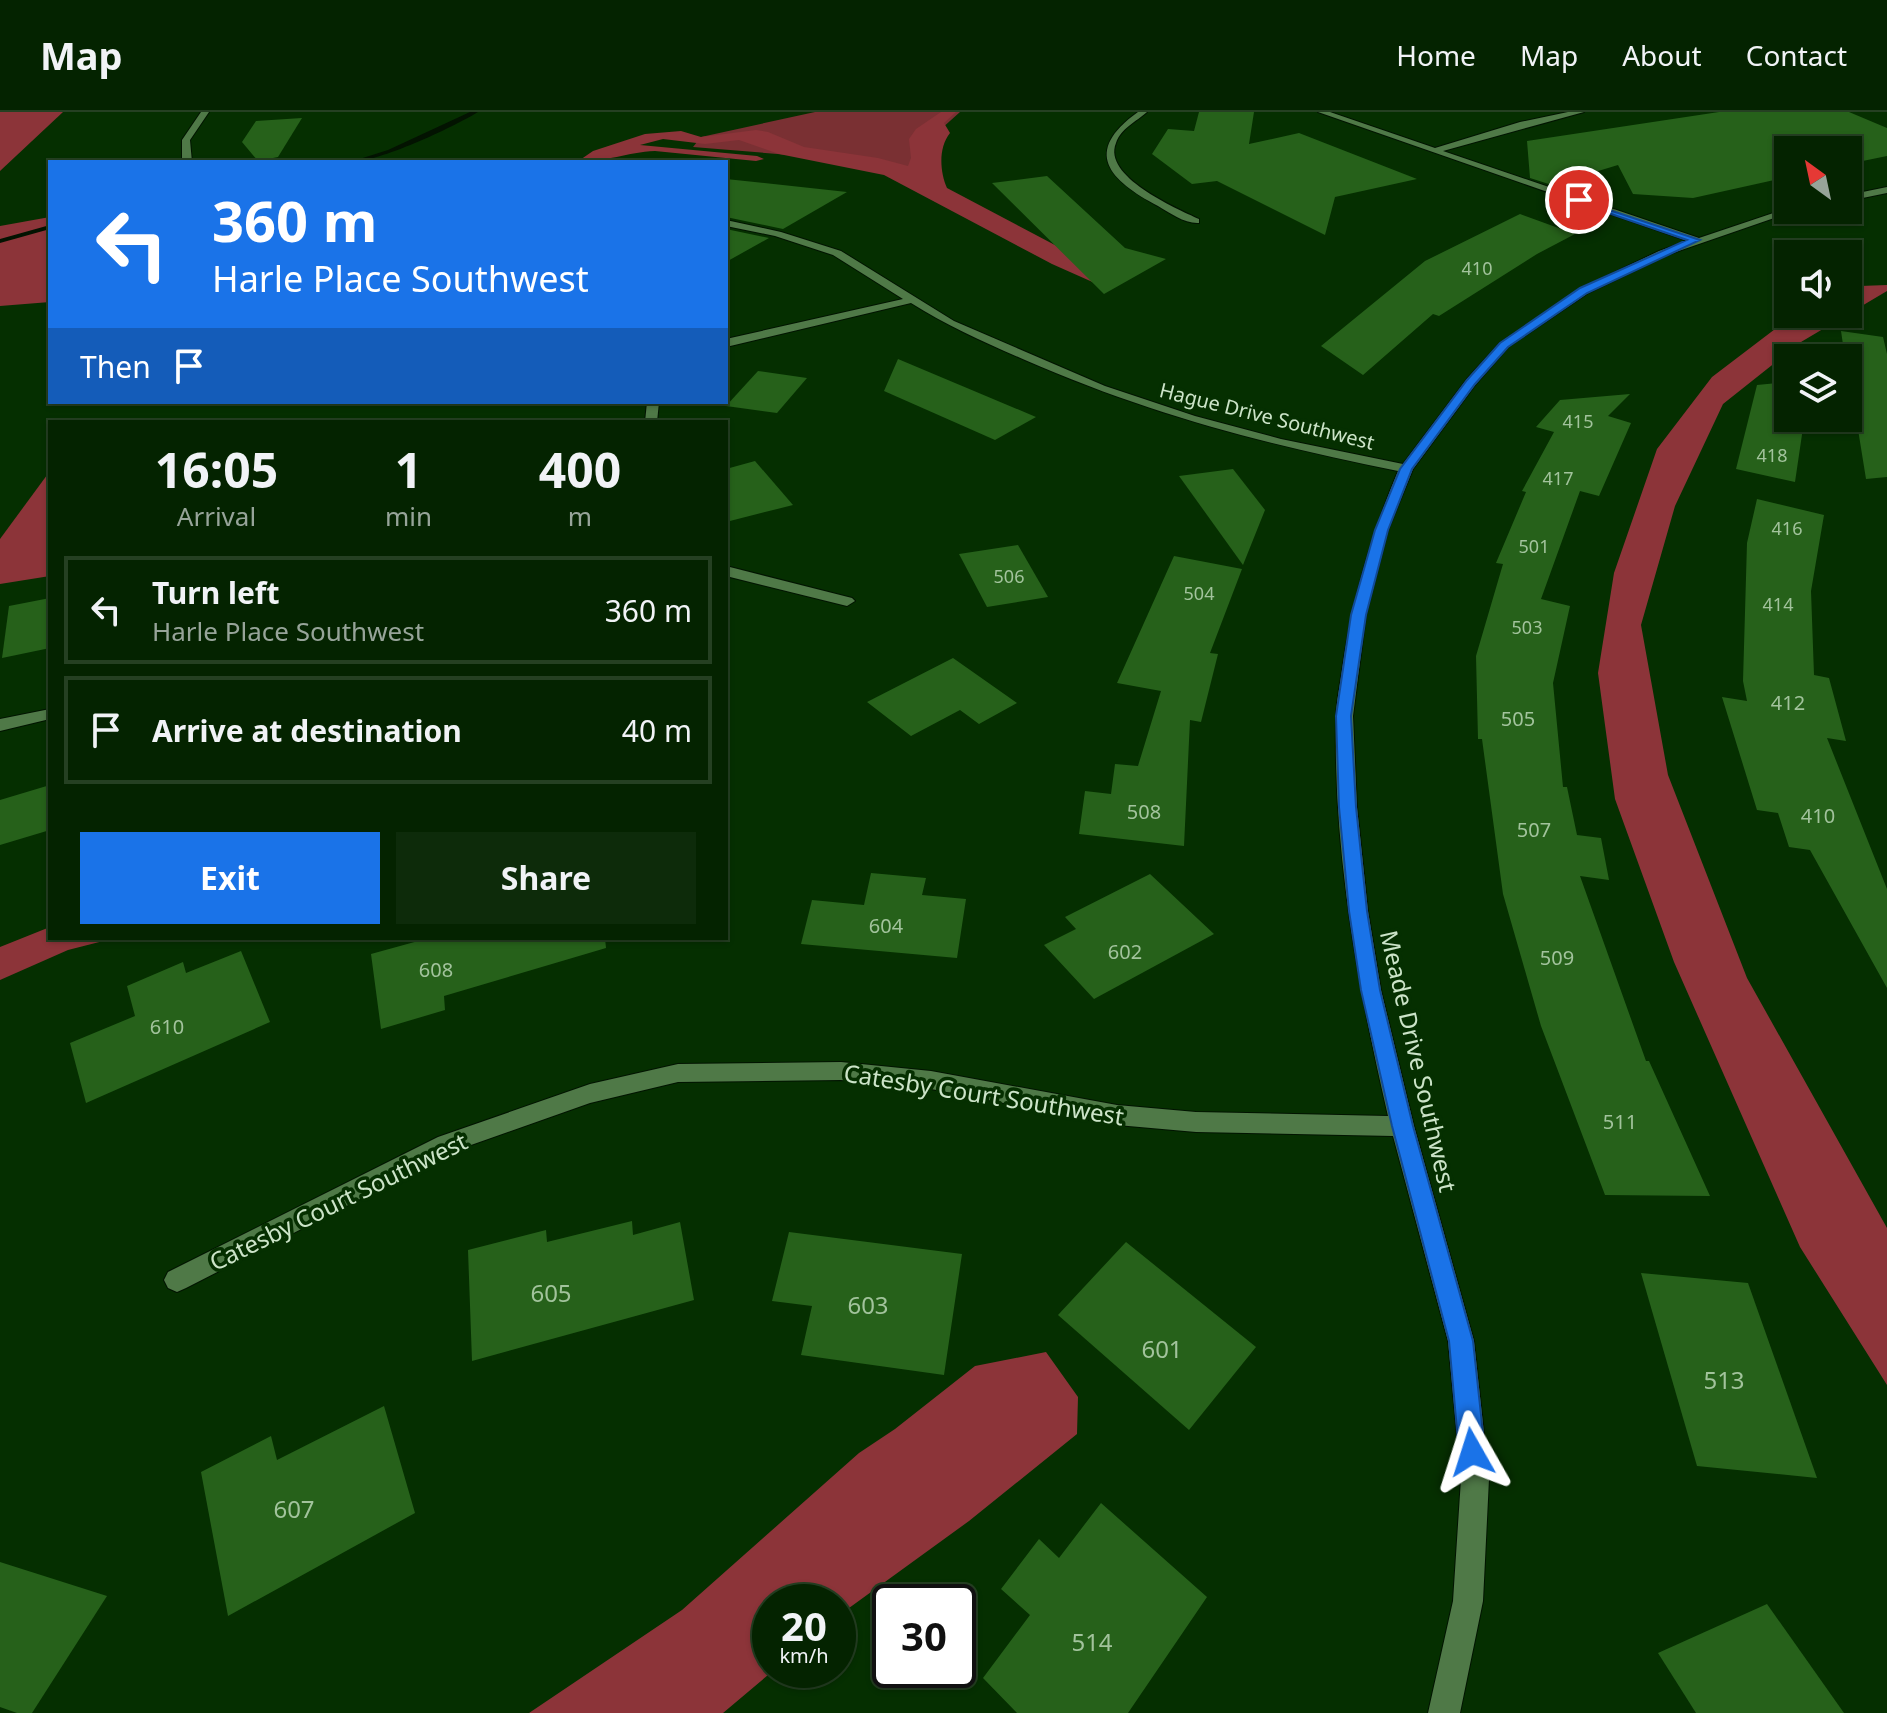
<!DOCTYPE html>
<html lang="en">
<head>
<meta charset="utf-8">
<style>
  :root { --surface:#042300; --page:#0d2b0a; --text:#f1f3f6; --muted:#97a499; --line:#254022; --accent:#1a73e8 }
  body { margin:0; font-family:"Noto Sans",sans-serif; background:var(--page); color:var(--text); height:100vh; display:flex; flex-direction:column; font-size:30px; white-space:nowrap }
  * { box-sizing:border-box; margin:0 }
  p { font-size:26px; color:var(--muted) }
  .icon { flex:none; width:44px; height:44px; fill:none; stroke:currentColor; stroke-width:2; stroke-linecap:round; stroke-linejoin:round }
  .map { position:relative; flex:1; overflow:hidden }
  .panel { position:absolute; left:48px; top:308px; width:680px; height:520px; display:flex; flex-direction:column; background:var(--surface); border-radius:0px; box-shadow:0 2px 6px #0004,0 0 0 2px var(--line) }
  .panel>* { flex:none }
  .top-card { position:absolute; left:48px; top:48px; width:680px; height:244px; border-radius:0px; box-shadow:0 2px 6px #0004,0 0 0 2px var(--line); background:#1a73e8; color:#fff; overflow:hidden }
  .needle { width:52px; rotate:327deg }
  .tools { position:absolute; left:1774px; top:24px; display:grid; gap:16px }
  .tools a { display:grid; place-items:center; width:88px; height:88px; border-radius:0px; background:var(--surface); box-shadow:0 2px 6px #0004,0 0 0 2px var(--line); font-size:40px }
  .speed { position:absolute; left:752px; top:1472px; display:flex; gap:16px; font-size:40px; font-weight:700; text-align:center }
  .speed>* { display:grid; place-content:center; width:104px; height:104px; border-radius:50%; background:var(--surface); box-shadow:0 2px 6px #0004,0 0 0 2px var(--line); line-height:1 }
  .speed small { font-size:20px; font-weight:400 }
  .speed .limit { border:4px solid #111; border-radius:12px; background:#fff; color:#111 }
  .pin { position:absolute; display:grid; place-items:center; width:68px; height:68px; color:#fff; margin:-34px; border:4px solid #fff; border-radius:50%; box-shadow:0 2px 8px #0007 }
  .me { position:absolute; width:88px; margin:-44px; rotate:354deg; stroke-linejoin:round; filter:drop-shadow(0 0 6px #0008) }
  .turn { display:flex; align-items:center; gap:28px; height:168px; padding:0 32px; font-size:36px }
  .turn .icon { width:104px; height:104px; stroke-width:2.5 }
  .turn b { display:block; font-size:56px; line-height:68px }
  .then { display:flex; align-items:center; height:76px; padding:0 32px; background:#0003; gap:16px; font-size:30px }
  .eta { display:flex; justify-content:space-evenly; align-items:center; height:136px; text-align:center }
  .eta b { font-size:48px; font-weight:700; line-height:56px }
  .cta { display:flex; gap:16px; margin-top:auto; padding:16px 32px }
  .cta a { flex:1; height:92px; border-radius:0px; background:var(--accent); color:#fff; font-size:32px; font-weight:700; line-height:92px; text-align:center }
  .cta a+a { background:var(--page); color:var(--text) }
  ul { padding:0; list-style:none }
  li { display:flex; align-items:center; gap:24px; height:108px; margin:0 16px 12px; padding:0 16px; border:4px solid var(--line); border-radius:0px }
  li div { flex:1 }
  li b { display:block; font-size:30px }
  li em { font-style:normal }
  header { display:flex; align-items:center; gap:48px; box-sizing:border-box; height:112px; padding:0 40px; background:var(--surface); border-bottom:2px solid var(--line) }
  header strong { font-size:38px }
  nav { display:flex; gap:44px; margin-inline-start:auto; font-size:28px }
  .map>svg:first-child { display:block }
  .green { fill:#7a3033 }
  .forest { fill:#8c3439 }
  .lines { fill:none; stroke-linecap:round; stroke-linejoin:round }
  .stream { fill:#031301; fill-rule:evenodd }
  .building { fill:#26611a }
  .minor-casing { stroke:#021400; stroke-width:2 }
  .minor { fill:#4f7947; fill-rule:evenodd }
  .route { fill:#1a73e8; stroke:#114b97; stroke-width:2 }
  .labels { text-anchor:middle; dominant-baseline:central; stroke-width:7; stroke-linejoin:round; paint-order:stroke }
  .far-number-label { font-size:18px; fill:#a2c39c }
  .far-street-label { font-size:20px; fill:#cce4c8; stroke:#052f00 }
  .number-label { font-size:20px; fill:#a2c39c }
  .street-label { font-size:24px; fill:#cce4c8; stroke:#052f00 }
  .near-number-label { font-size:24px; fill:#a2c39c }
</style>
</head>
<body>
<header>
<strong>Map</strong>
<nav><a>Home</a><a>Map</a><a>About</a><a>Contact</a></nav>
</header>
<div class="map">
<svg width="1887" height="1601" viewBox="0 0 1887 1601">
  <rect width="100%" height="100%" fill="#052f00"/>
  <!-- green -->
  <path class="green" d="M815 0H960L931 26 937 74 826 46 693 35 701 25Z"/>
  <!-- forest -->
  <g class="forest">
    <path d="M0 0H63L0 59Z"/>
    <path d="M941 0H956L944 11 950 21C938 36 940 60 947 76L1106 160 1097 172 1052 152 884 63 779 42 739 28 705 32 663 27 640 33 757 44 764 47 756 49 655 39C627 40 607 50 577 50L593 39 645 22 681 19 701 25 756 18 768 20 804 35 878 46 908 54 911 46 909 27 916 17Z"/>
    <path d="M50 105V190L0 194V114Z"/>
    <path d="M1887 173V179L1801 230 1723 292 1675 394 1641 513 1668 663 1747 866 1887 1116V1273L1800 1135 1674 850 1615 687 1598 561 1614 461 1657 337 1712 265 1787 208 1800 202H1848V180L1860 174Z"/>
    <path d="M50 359V464L0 472V427Z"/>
    <path d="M50 815V826H115L68 838 0 868V835Z"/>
    <path d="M1046 1240 1078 1285 1077 1322 969 1409 838 1504V1490H770V1558H774L723 1601H529L682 1498 859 1341 895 1317 975 1254Z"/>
  </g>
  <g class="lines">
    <!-- stream -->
    <g class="stream">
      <path d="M470 0H478C452 16 379 50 350 50L388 38Z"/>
      <path d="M50 113V117L0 131V127Z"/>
    </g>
  </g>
  <!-- building -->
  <g class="building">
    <path d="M1199 0H1254L1249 32 1299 21 1417 67 1335 85 1325 123 1217 69 1192 72 1152 42 1168 17 1194 19Z"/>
    <path d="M1719 0H1849L1887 16V44L1848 52V38H1788V65L1693 86 1633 82 1618 53 1552 73 1530 66 1527 29Z"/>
    <path d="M302 6 278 45 258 49 242 30 256 9Z"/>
    <path d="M1047 64 1125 136 1166 147 1104 182 992 71Z"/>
    <path d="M726 67 847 80 783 117 726 105Z"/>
    <path d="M1520 102 1575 122 1537 142 1439 204 1433 202 1363 263 1321 234 1425 149Z"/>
    <path d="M726 117 769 126 726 150Z"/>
    <path d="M1841 219 1883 225 1887 242V365L1866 367 1856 305 1804 309 1795 370 1736 357 1757 273 1788 270V306H1848V246H1845Z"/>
    <path d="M898 247 1036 305 995 328 884 279Z"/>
    <path d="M758 259 807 266 777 301 726 294Z"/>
    <path d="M1630 282 1608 304 1631 311 1599 384 1580 379 1541 487 1570 494 1553 571 1563 675H1567L1577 723 1601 726 1609 768 1580 764 1646 949H1649L1710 1084 1605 1083 1541 914 1503 782 1482 627H1478L1476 544 1503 452 1496 451 1526 380 1522 379 1554 320 1536 315 1560 288Z"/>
    <path d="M755 349 793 393 726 410V357Z"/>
    <path d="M1233 357 1265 398 1243 453 1179 364Z"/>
    <path d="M1757 387 1824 403 1811 479 1814 563 1829 566 1846 629 1827 626 1887 777V876L1810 738 1789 735 1778 701 1757 698 1722 585 1747 589 1743 569 1747 431Z"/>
    <path d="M1018 433 1048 485 987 495 959 442Z"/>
    <path d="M1174 444 1242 457 1210 541 1218 542 1201 610 1190 608 1184 734 1079 722 1085 679 1111 682 1115 652 1138 654 1161 579 1117 571Z"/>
    <path d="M50 486V536L2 546 9 494Z"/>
    <path d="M953 546 1017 591 979 612 960 598 911 624 867 590Z"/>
    <path d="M50 673V718L0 733V688Z"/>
    <path d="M871 761 926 766 922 783 966 787 957 846 801 832 812 788 864 793Z"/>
    <path d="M1150 762 1214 822 1094 887 1044 833 1076 817 1065 805Z"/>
    <path d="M429 826H605L606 836 444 884 445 898 381 917 371 842Z"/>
    <path d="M241 839 270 910 86 991 70 931 135 904 127 874 183 850 186 861Z"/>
    <path d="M632 1109 633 1123 680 1110 694 1188 472 1249 468 1138 546 1118 547 1130Z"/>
    <path d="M789 1120 962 1142 944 1263 801 1243 812 1194 772 1189Z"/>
    <path d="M1126 1130 1256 1235 1189 1318 1058 1203Z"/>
    <path d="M1641 1161 1748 1171 1817 1366 1697 1354Z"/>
    <path d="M384 1294 415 1401 228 1504 201 1360 271 1324 277 1348Z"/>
    <path d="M1101 1391 1207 1485 1128 1601H1017L983 1566 1030 1503 1001 1477 1039 1427 1059 1446Z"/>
    <path d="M0 1450 107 1484 32 1601H17L0 1595Z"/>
    <path d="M1767 1492 1844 1601H1696L1658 1541Z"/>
  </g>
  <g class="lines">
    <defs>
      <g id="minor">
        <path d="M201 0H209L190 28 192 50H182V28Z"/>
        <path d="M1138 0H1147C1136 10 1121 16 1116 31 1102 64 1175 96 1199 107V111C1185 112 1170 101 1158 94 1109 68 1082 40 1138 0Z"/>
        <path d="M1318 0H1330L1435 36 1520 10 1568 0H1584L1443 39 1699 126 1788 96 1797 98 1667 143 1588 181 1508 235 1475 273 1413 357 1388 418 1366 503 1353 604 1357 695 1368 799 1381 878 1414 1014 1474 1229 1489 1367 1483 1489 1460 1601H1428L1453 1489 1461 1367 1448 1229 1393 1024 1196 1020 1117 1013 931 977 841 968 678 970 590 991 454 1039 186 1176 177 1180 168 1176 164 1168 168 1160 438 1025 590 972 678 952 841 950 931 959 1117 993 1196 1000 1388 1004C1358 874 1333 741 1336 606 1336 590 1340 574 1342 558 1352 488 1371 424 1398 359 1265 332 1151 303 1025 248 986 231 947 214 911 191L726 235V227L903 187 833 143 775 124 726 114V108L781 120 841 139 954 209 1105 274 1195 304 1281 327 1403 352 1467 267 1500 231 1580 177 1659 139 1688 129Z"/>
        <path d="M1887 75V81L1848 89V83Z"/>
        <path d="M647 290H659L657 310H645Z"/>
        <path d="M726 454 852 486 855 489 847 494 726 464Z"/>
        <path d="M50 597V607L0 619V607Z"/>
      </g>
    </defs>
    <!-- minor casing -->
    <use href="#minor" class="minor-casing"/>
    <!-- minor -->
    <use href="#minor" class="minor"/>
  </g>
  <!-- route -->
  <path class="route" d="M1576 87 1700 128 1587 181 1508 235 1475 272 1412 357 1388 418 1366 503 1351 604 1356 695 1367 799 1380 878 1413 1014 1473 1229 1485 1340 1481 1349 1472 1352 1463 1349 1459 1340 1449 1229 1392 1014 1361 878 1349 799 1339 695 1336 604 1351 503 1375 418 1400 357 1467 268 1500 231 1580 176 1687 128 1576 90Z"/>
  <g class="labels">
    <!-- far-number labels -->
    <g class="far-number-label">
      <text x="1477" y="156">410</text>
      <text x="1578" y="309">415</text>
      <text x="1772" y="343">418</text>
      <text x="1558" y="366">417</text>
      <text x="1787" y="416">416</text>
      <text x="1534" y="434">501</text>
      <text x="1009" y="464">506</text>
      <text x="1199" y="481">504</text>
      <text x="1778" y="492">414</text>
      <text x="1527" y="515">503</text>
    </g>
    <!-- far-street labels -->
    <g class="far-street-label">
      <text transform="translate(1267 304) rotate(14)">Hague Drive Southwest</text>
    </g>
    <!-- number labels -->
    <g class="number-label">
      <text x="1788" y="590">412</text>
      <text x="1518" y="606">505</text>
      <text x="1144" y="699">508</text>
      <text x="1818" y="703">410</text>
      <text x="1534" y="717">507</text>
      <text x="886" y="813">604</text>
      <text x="1125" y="839">602</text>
      <text x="1557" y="845">509</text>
      <text x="436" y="857">608</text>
      <text x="167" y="914">610</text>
      <text x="1620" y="1009">511</text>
    </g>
    <!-- street labels -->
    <g class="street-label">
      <text transform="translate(1419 949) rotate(77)">Meade Drive Southwest</text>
      <text transform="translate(984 982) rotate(9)">Catesby Court Southwest</text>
      <text transform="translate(338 1089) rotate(-26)">Catesby Court Southwest</text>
    </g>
    <!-- near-number labels -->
    <g class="near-number-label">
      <text x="551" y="1180">605</text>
      <text x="868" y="1192">603</text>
      <text x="1162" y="1236">601</text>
      <text x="1724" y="1267">513</text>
      <text x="294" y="1396">607</text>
      <text x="1092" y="1529">514</text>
    </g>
  </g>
</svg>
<div class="tools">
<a><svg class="needle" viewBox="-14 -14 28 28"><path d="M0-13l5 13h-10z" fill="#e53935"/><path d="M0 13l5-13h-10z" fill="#97a499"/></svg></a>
<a><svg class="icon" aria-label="sound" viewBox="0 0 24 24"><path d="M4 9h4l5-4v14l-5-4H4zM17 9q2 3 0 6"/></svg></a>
<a><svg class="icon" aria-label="layers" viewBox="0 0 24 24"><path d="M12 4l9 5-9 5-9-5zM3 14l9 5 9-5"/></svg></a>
</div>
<div class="speed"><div>20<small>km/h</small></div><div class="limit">30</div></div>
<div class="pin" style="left:1579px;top:88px;background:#d93025"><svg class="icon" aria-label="arrive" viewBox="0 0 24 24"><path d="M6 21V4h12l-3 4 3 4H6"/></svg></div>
<svg class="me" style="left:1472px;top:1340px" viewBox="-20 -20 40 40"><path d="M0-17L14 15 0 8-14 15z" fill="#1a73e8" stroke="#fff" stroke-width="4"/></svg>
<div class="top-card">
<div class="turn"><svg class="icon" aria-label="left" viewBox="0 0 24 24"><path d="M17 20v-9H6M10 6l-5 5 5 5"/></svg><div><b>360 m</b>Harle Place Southwest</div></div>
<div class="then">Then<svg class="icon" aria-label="arrive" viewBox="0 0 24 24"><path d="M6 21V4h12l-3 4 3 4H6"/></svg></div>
</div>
<section class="panel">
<div class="eta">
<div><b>16:05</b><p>Arrival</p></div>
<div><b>1</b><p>min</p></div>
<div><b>400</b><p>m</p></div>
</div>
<ul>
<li><svg class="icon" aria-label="left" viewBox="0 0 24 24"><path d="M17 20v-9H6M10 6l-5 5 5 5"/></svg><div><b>Turn left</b><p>Harle Place Southwest</p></div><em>360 m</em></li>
<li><svg class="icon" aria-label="arrive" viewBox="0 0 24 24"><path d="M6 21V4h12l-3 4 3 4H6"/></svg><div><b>Arrive at destination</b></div><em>40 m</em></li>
</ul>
<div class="cta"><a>Exit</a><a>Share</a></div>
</section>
</div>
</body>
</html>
